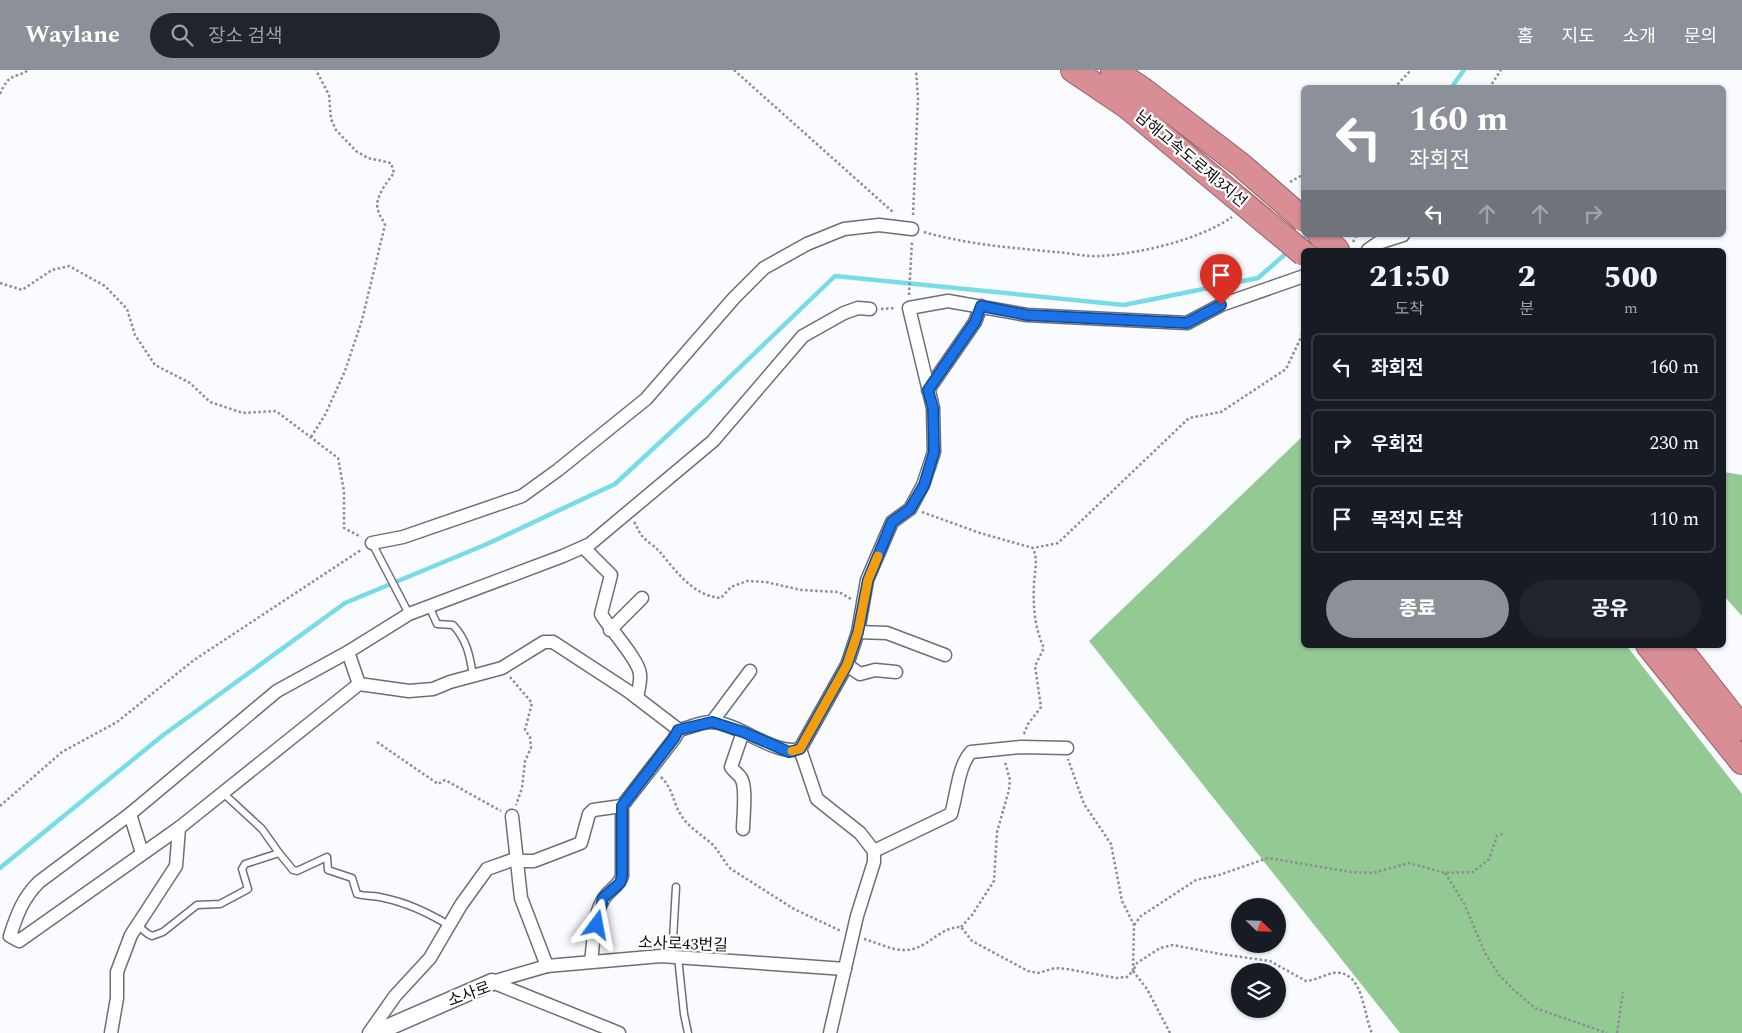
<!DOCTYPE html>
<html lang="ko">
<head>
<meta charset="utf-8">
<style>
  :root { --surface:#171b24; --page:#20242c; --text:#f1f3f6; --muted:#9ea1a6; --line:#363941; --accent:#8c9099 }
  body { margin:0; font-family:Spectral,"Noto Sans KR",serif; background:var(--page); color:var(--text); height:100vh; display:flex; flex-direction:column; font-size:19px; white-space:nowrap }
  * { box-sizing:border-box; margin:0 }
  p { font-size:16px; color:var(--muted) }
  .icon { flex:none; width:28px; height:28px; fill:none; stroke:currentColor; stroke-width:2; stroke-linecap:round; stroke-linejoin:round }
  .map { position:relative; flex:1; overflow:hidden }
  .sheet { position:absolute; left:1301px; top:178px; width:425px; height:400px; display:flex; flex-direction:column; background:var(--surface); border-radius:8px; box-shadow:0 1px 4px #0004 }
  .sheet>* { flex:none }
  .top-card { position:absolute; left:1301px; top:15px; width:425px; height:152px; border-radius:8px; box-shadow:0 1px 4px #0004; background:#8c9099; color:#fff; overflow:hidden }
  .needle { width:32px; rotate:113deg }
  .tools { position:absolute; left:1231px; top:828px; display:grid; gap:10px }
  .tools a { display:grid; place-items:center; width:55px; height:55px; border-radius:50%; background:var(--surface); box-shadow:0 1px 4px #0004; font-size:25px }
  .pin { position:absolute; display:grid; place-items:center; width:42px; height:42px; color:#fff; margin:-51px -21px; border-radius:50% 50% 50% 0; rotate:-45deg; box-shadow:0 0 5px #0007 }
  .pin .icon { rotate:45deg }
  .me { position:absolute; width:55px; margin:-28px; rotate:13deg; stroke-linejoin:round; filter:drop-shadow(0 0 4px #0008) }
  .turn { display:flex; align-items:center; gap:18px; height:105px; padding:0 25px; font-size:22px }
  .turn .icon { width:65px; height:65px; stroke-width:2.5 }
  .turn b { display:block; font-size:35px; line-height:42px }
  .lanes { display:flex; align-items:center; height:48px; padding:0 25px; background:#0003; justify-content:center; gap:25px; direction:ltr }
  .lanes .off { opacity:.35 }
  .eta { display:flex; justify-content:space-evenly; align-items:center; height:85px; text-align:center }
  .eta b { font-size:30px; font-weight:800; line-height:35px }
  .action { display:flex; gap:10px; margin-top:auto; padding:10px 25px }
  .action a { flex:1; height:58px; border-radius:30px; background:var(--accent); color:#fff; font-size:20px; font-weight:800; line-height:58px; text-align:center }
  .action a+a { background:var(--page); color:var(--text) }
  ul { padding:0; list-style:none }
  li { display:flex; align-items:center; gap:15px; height:68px; margin:0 10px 8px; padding:0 15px; border:2px solid var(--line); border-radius:8px }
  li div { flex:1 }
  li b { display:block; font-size:19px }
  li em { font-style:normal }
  header { display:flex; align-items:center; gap:30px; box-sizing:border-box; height:70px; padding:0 25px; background:var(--accent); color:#fff }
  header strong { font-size:24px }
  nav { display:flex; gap:28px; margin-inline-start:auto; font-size:18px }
  .search { width:350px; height:45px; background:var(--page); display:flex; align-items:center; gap:12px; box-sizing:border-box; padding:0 18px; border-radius:28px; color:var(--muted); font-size:19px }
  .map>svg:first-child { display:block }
  .forest { fill:#93ca94 }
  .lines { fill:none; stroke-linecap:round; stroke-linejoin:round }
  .stream { stroke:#77dbe8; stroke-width:4.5 }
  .service-casing { stroke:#6b6f76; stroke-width:9 }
  .minor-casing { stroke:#6b6f76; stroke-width:15 }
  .tertiary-casing { stroke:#6b6f76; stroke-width:19 }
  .motorway-casing { stroke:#916166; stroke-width:26 }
  .path { stroke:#8d8e91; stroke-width:2.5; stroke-dasharray:2.5 2.5; stroke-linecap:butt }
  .service { stroke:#fff; stroke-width:6 }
  .minor { stroke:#fff; stroke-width:12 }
  .tertiary { stroke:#fff; stroke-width:16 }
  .motorway { stroke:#d88e94; stroke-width:24 }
  .motorway-bridge-casing { stroke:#916166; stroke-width:26; stroke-linecap:butt }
  .motorway-bridge { stroke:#d88e94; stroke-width:24 }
  .route-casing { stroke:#114b97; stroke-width:12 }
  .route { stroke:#1a73e8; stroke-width:9 }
  .slow { stroke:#f59e0b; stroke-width:9 }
  .labels { text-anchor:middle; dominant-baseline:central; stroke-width:4.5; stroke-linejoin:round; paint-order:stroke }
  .street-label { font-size:16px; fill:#0d0e11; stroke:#fff }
</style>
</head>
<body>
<header>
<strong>Waylane</strong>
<div class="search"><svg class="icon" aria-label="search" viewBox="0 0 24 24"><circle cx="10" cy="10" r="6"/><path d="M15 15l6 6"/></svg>장소 검색</div>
<nav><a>홈</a><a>지도</a><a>소개</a><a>문의</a></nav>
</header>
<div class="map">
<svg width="1742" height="963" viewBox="0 0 1742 963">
  <rect width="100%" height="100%" fill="#fafbfe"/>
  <!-- forest -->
  <g class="forest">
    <path d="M1304 365V575H1626L1742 724V963H1400L1089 571Z"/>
    <path d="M1724 402 1742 405V546L1724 526Z"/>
  </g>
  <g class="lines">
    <!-- stream -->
    <g class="stream">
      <path d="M1451 18 1464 0"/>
      <path d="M1300 172 1308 165"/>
      <path d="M0 798 162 666 345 533 487 474 615 414 710 326 835 206 1124 235 1258 208 1290 180"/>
    </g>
    <defs>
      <g id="service">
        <path d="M372 473 409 544"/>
        <path d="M429 536 437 554 453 555C467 570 470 586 473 606"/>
        <path d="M223 723 262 759 279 783"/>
        <path d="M138 856 148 864 152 866 163 862 197 835 220 834 248 819 242 799 245 794 279 783 293 800 297 801 327 787 328 800 352 808 357 824C367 827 374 825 384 828 408 833 429 843 450 856"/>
        <path d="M672 887 676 817"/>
        <path d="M678 887 684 944 688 963"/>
      </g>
      <g id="minor">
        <path d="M1368 180 1378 173 1403 165"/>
        <path d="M928 320 975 252 981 236"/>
        <path d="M372 473 403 467 522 426 558 400 646 329 734 228 764 198 807 174 844 159 879 155 912 159"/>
        <path d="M584 478 611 505 601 544C609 558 639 590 640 604 641 612 638 621 637 628"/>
        <path d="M610 560 642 528"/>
        <path d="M858 562 887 563 945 585"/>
        <path d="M847 595 860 604 875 600 896 602"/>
        <path d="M359 614 348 582 409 544 563 486 590 474 713 371 803 266 844 243 858 238 870 239"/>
        <path d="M712 652 750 601"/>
        <path d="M130 744 142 783"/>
        <path d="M512 746 521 828 547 896"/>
        <path d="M179 758 19 871 10 866C17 844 23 828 39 812L130 744 277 621 348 582"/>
        <path d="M743 759C743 748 747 717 741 708 738 703 734 702 731 697L743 662"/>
        <path d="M874 781 951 744C957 725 958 696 971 682L1021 677 1067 678"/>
        <path d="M591 891C594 872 593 846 603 830 608 820 619 817 622 806V736L674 669 679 660"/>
        <path d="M492 912 547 896 661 886 845 899"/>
        <path d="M492 912 619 963"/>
        <path d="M111 963 117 928V902L131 865 176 796 179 758 359 614 409 621 433 619 450 612 502 598 544 572H553L628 621 679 660C689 658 702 651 713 652 740 654 775 686 800 679"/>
        <path d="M369 963 395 926 430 888 461 835 487 799 515 789 522 791H534L581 773 589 744 593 740 622 736"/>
        <path d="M830 963 857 846 874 792V781L860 763 817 729 800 679 847 595 858 562 867 510 892 452 910 439 923 415 934 382 933 338 909 238 948 231 1027 245 1187 253 1221 235 1304 206"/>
      </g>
      <path id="tertiary" d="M375 963 492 912"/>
      <g id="motorway">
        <path d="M1073 0 1128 37"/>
        <path d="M1113 0 1142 19"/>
        <path d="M1320 165 1337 180"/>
        <path d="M1648 575 1742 692"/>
        <path d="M1677 575 1742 658"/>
      </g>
    </defs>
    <!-- service casing -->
    <use href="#service" class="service-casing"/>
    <!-- minor casing -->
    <use href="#minor" class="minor-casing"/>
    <!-- tertiary casing -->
    <use href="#tertiary" class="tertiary-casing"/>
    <!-- motorway casing -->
    <use href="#motorway" class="motorway-casing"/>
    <!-- path -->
    <g class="path">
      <path d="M734 0 894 143"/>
      <path d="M1394 18 1411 0"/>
      <path d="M1489 18 1501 0"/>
      <path d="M0 24C9 3 13 9 29 0"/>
      <path d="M1290 112 1304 104"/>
      <path d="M913 145 918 28 916 0"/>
      <path d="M924 162C965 174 1012 178 1056 182 1070 183 1087 187 1101 186 1142 183 1199 170 1232 147"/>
      <path d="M1353 172 1357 165"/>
      <path d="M0 213 22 220 52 200 69 196 105 216 127 239 135 265 155 295 190 313 210 332 243 343 276 341 338 388 344 421V458L361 467"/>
      <path d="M909 225 912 171"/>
      <path d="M881 239 896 238"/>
      <path d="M311 367 325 345 345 301 362 250 385 155C383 149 379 146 378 140 374 128 387 112 394 103L391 93 368 88 356 81 336 60 331 49 329 25 316 0"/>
      <path d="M922 442 980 463 1033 478 1058 473 1189 348 1221 342 1286 299 1304 261"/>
      <path d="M634 452C637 457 639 462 642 466 647 472 655 476 660 482 676 501 693 526 721 528L731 517 747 511 766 512 801 520 839 522 851 529"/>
      <path d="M510 607 532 633 525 660 530 667 531 678 525 691 522 718 516 735"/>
      <path d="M1024 664 1028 654 1041 637 1035 596 1044 578C1034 556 1033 536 1034 513 1035 500 1038 490 1033 478"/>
      <path d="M377 672 438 714 445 710 501 741"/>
      <path d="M661 707C674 720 672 731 681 745 688 757 702 765 712 774 720 782 723 791 731 799L794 839 841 861"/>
      <path d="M0 736 62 682 117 652 194 590 361 480"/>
      <path d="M1445 803 1464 833 1485 883 1499 905 1514 920 1535 938 1607 963"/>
      <path d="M1134 855 1141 846 1196 810 1219 805 1268 788 1351 802 1373 803 1409 793 1445 803 1473 802 1489 789 1497 766 1505 763"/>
      <path d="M961 857 972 845 994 811 997 762 1009 720 1010 710 1005 692"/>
      <path d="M864 869C878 873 893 881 907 880 929 878 939 857 961 857L972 871 1028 901 1038 903 1055 898 1067 899 1116 908 1127 907 1133 901 1134 855 1122 831 1111 774 1084 734 1068 689"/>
      <path d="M1170 963 1147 919 1133 901 1137 893 1160 878 1173 875 1220 884 1270 891 1306 911C1316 910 1324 905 1333 903 1364 899 1363 945 1372 963"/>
      <path d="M1617 963 1623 922"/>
    </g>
    <!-- service -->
    <use href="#service" class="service"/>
    <!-- minor -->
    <use href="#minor" class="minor"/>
    <!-- tertiary -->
    <use href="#tertiary" class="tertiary"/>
    <!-- motorway -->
    <use href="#motorway" class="motorway"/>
    <defs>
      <g id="motorway-bridge">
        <path d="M1142 19 1241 95 1304 150"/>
        <path d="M1128 37 1304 184"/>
      </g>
    </defs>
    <!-- motorway-bridge casing -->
    <use href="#motorway-bridge" class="motorway-bridge-casing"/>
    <!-- motorway-bridge -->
    <use href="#motorway-bridge" class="motorway-bridge"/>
  </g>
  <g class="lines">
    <defs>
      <path id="route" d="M597 855 603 828 620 813 622 806V736L674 668 678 660 712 652 743 662 789 682 800 679 847 595 858 562 868 510 892 452 910 439 924 415 934 382 933 338 928 320 975 252 981 236 1027 245 1187 253 1221 235"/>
    </defs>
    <!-- route casing -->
    <use href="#route" class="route-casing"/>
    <!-- route -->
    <use href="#route" class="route"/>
    <!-- slow -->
    <path class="slow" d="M792 681 800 679 847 595 858 562 868 510 878 486"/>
  </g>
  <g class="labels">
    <!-- street labels -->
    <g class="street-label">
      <text transform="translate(1191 89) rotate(40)">남해고속도로제3지선</text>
      <text transform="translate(683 874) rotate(2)">소사로43번길</text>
      <text transform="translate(469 924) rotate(-20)">소사로</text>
    </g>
  </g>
</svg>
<div class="tools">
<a><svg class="needle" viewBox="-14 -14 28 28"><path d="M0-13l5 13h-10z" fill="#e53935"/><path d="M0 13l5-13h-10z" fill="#9ea1a6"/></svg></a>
<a><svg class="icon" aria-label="layers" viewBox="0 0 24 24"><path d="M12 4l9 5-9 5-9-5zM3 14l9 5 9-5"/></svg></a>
</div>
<div class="pin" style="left:1221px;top:235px;background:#d93025"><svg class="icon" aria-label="arrive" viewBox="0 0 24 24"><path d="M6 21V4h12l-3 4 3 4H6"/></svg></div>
<svg class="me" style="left:597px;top:855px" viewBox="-20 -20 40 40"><path d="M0-17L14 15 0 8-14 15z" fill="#1a73e8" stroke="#fff" stroke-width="4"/></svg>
<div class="top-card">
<div class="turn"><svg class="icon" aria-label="left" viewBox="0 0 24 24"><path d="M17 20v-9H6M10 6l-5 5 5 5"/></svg><div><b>160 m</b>좌회전</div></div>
<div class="lanes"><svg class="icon" aria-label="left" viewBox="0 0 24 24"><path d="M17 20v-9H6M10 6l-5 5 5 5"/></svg><svg class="icon off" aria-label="ahead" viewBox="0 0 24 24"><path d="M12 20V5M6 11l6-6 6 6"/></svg><svg class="icon off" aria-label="ahead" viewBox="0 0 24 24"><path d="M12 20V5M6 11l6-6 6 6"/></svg><svg class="icon off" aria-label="right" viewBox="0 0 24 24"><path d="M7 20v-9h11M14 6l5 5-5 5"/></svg></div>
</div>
<section class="sheet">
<div class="eta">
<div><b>21:50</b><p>도착</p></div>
<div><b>2</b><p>분</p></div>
<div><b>500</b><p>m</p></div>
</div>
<ul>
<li><svg class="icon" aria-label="left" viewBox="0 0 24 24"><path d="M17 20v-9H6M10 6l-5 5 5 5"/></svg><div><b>좌회전</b></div><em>160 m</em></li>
<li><svg class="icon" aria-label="right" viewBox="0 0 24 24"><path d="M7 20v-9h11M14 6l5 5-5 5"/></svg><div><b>우회전</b></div><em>230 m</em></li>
<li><svg class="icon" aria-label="arrive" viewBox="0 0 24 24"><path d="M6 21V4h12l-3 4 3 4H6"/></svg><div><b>목적지 도착</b></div><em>110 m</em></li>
</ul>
<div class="action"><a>종료</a><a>공유</a></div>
</section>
</div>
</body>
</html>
